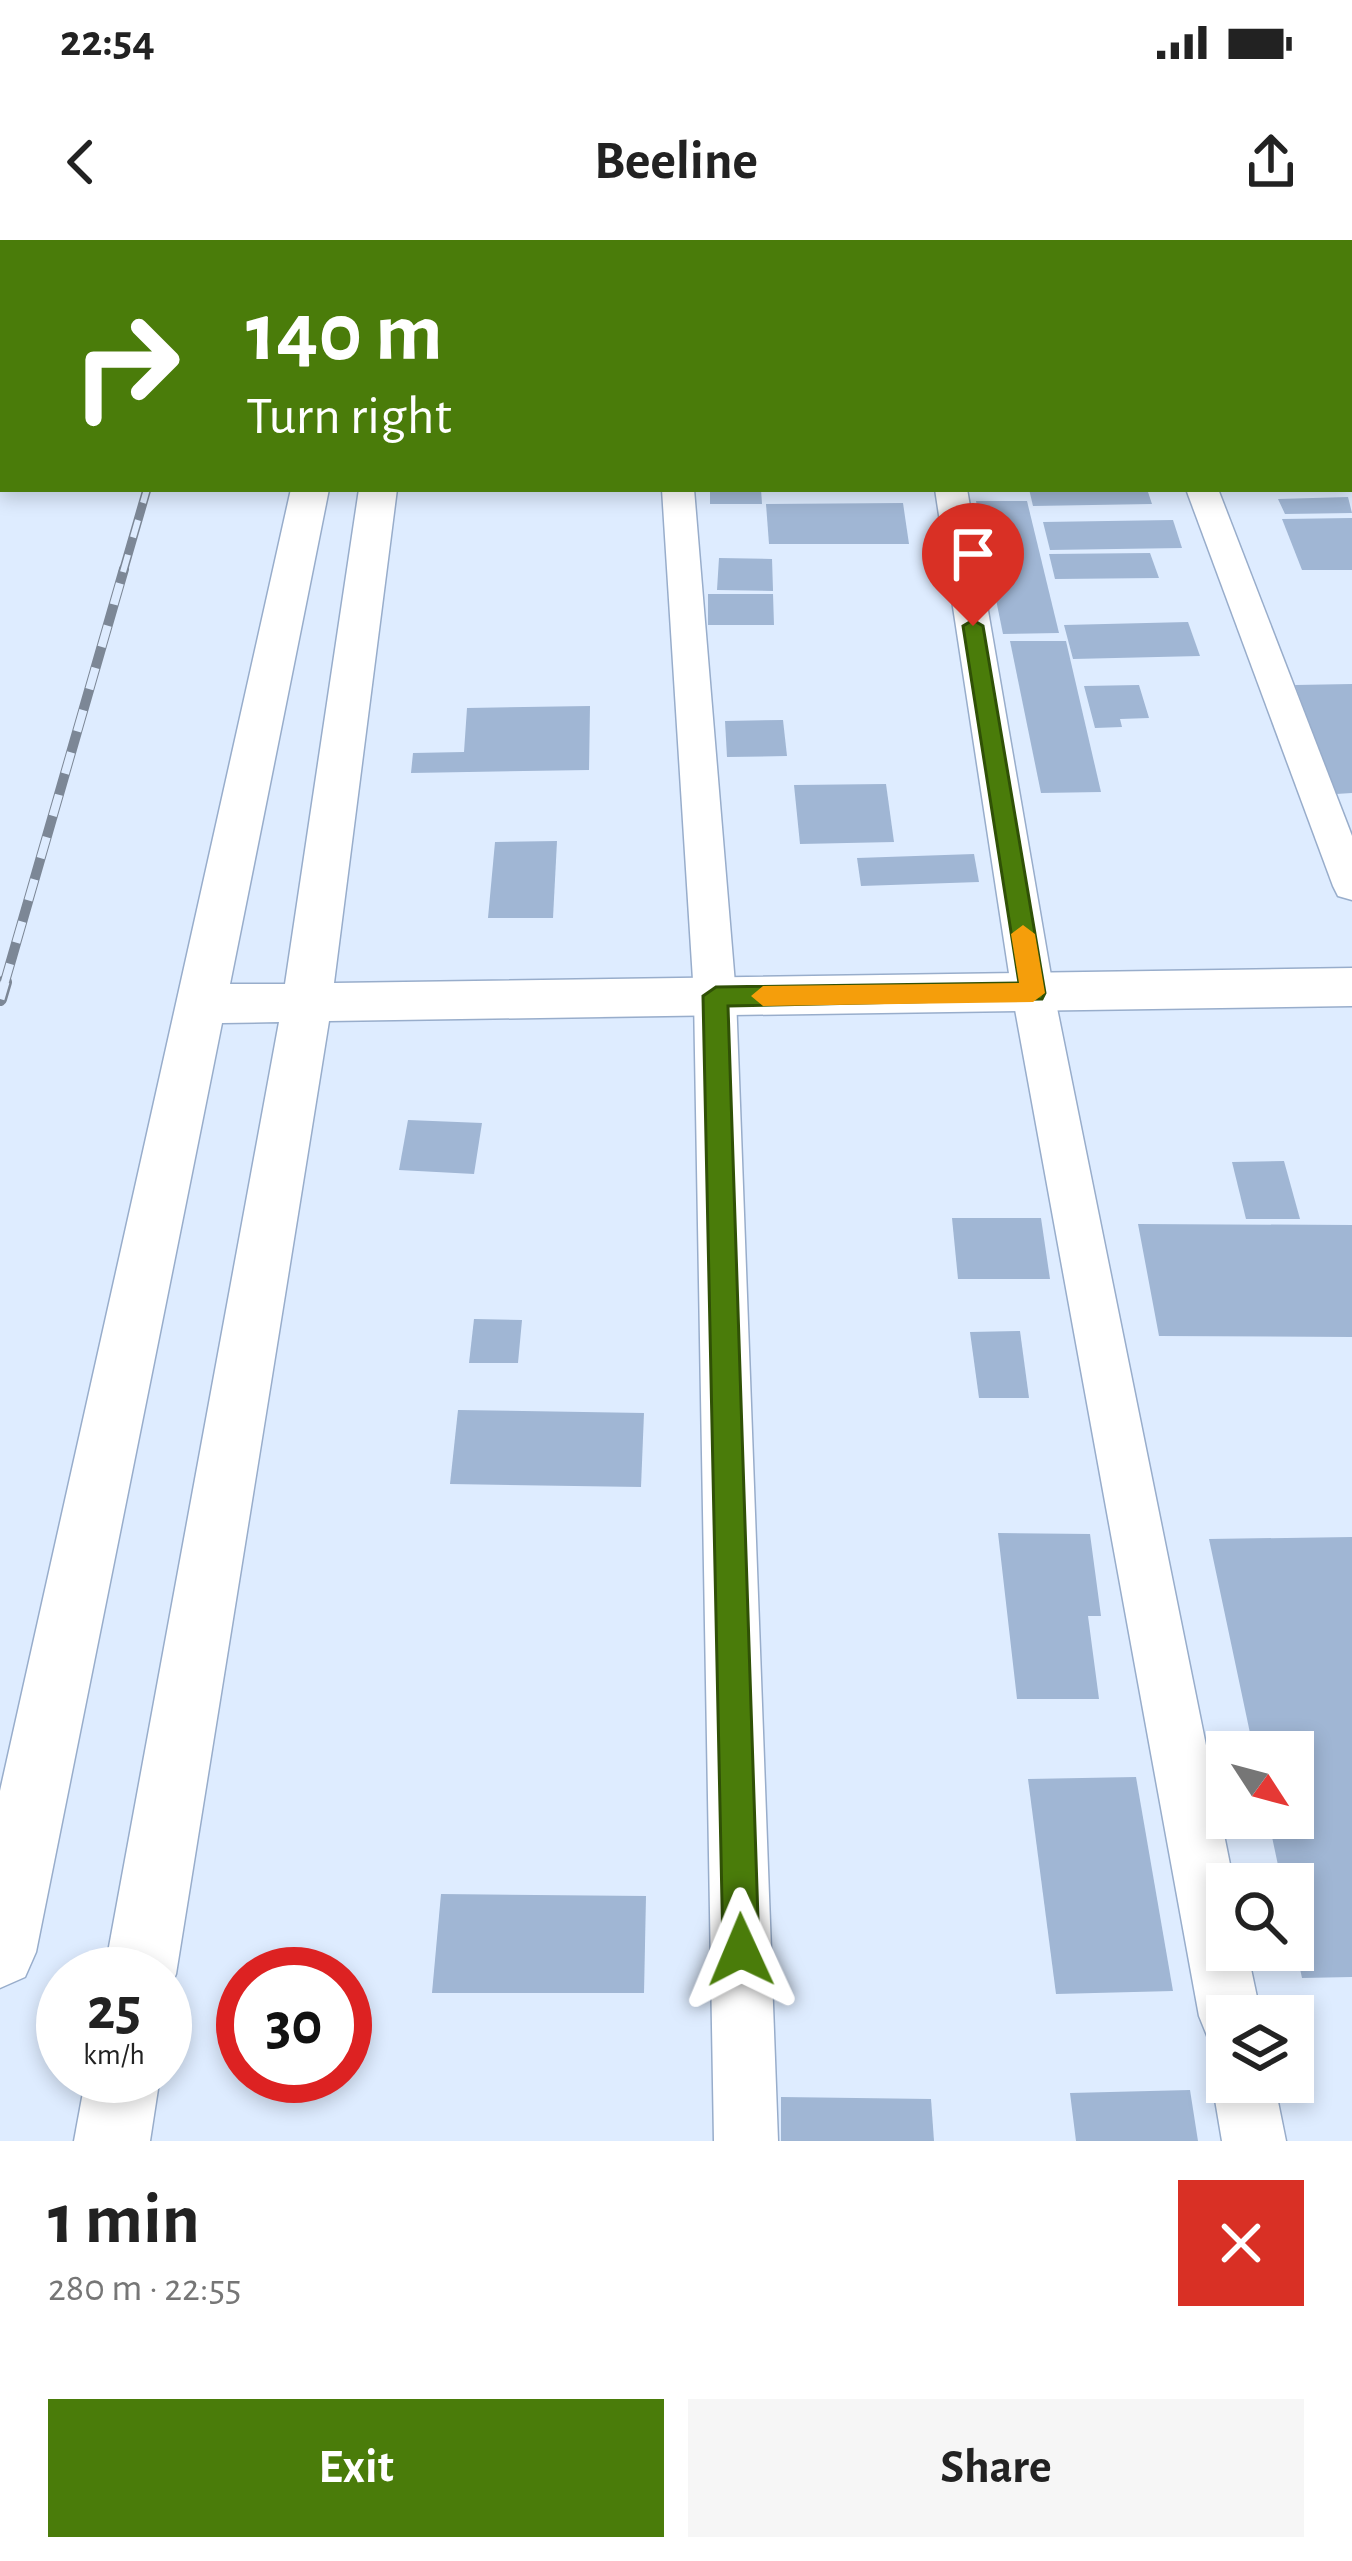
<!DOCTYPE html>
<html lang="en">
<head>
<meta charset="utf-8">
<style>
  :root { --surface:#fff; --page:#f6f6f6; --text:#222; --muted:#767676; --accent:#4a7c0a }
  body { margin:0; font-family:"Alegreya Sans",sans-serif; background:var(--page); color:var(--text); height:100vh; display:flex; flex-direction:column; font-size:45px; white-space:nowrap }
  * { box-sizing:border-box; margin:0 }
  p { font-size:39px; color:var(--muted) }
  .icon { flex:none; width:66px; height:66px; fill:none; stroke:currentColor; stroke-width:2; stroke-linecap:round; stroke-linejoin:round }
  .map { position:relative; height:1901px; overflow:hidden }
  .panel { display:flex; flex-direction:column; background:var(--surface); flex:1 }
  .panel>* { flex:none }
  .banner { position:absolute; left:0px; top:0px; width:1353px; height:252px; box-shadow:0 6px 18px #0003; background:#4a7c0a; color:#fff; overflow:hidden }
  .needle { width:78px; rotate:126deg }
  .fabs { position:absolute; left:1206px; top:1491px; display:grid; gap:24px }
  .fabs a { display:grid; place-items:center; width:108px; height:108px; border-radius:0px; background:var(--surface); box-shadow:0 6px 18px #0003; font-size:60px }
  .speed { position:absolute; left:36px; top:1707px; display:flex; gap:24px; font-size:60px; font-weight:700; text-align:center }
  .speed>* { display:grid; place-content:center; width:156px; height:156px; border-radius:50%; background:var(--surface); box-shadow:0 6px 18px #0003; line-height:1 }
  .speed small { font-size:30px; font-weight:400 }
  .speed .limit { border:18px solid #d22; background:#fff; color:#111 }
  .pin { position:absolute; display:grid; place-items:center; width:102px; height:102px; color:#fff; margin:-123px -51px; border-radius:50% 50% 50% 0; rotate:-45deg; box-shadow:0 0 12px #0007 }
  .pin .icon { rotate:45deg }
  .me { position:absolute; width:132px; margin:-66px; rotate:359deg; stroke-linejoin:round; filter:drop-shadow(0 0 9px #0008) }
  .turn { display:flex; align-items:center; gap:42px; height:252px; padding:0 48px; font-size:54px }
  .turn .icon { width:156px; height:156px; stroke-width:2.5 }
  .turn b { display:block; font-size:84px; line-height:102px }
  .round { display:grid; place-items:center; flex:none; width:126px; height:126px; border-radius:0px; background:var(--page) }
  .headline { display:flex; align-items:center; justify-content:space-between; height:204px; padding:0 48px }
  h1 { font-size:72px; font-weight:700; line-height:90px }
  .action { display:flex; gap:24px; margin-top:auto; padding:24px 48px }
  .action a { flex:1; height:138px; border-radius:0px; background:var(--accent); color:#fff; font-size:48px; font-weight:700; line-height:138px; text-align:center }
  .action a+a { background:var(--page); color:var(--text) }
  .status { display:flex; justify-content:space-between; align-items:center; height:84px; padding:0 60px; background:var(--surface); direction:ltr }
  .status svg { height:33px; fill:currentColor }
  header { display:flex; justify-content:space-between; align-items:center; height:156px; padding:0 48px; background:var(--surface); font-size:54px; font-weight:700 }
  .map>svg:first-child { display:block }
  .building { fill:#a0b6d4 }
  .lines { fill:none; stroke-linecap:round; stroke-linejoin:round }
  .minor-casing { stroke:#98adcb; stroke-width:3 }
  .tertiary-casing { stroke:#98adcb; stroke-width:3 }
  .minor { fill:#fff; fill-rule:evenodd }
  .tertiary { fill:#fff; fill-rule:evenodd }
  .rail-far2-casing { stroke:#7c8796; stroke-width:9 }
  .rail-far1-casing { stroke:#7c8796; stroke-width:10 }
  .rail-casing { stroke:#7c8796; stroke-width:14 }
  .rail-far2 { stroke:#deecff; stroke-width:6; stroke-dasharray:18; stroke-linecap:butt }
  .rail-far1 { stroke:#deecff; stroke-width:8; stroke-dasharray:22; stroke-linecap:butt }
  .rail { stroke:#deecff; stroke-width:9; stroke-dasharray:27; stroke-linecap:butt }
  .route { fill:#4a7c0a; stroke:#305106; stroke-width:3 }
  .slow { fill:#f59e0b }
</style>
</head>
<body>
<div class="status"><b>22:54</b><svg viewBox="0 0 49 12"><path d="M0 12V9h3v3zM5 12V6h3v6zM10 12V3h3v9zM15 12V0h3v12zM26 1h20v11H26zM47 4h2v5h-2z"/></svg></div>
<header><svg class="icon" aria-label="back" viewBox="0 0 24 24"><path d="M15 5l-7 7 7 7"/></svg>Beeline<svg class="icon" aria-label="share" viewBox="0 0 24 24"><path d="M12 15V3M7 8l5-5 5 5M5 13v7h14v-7"/></svg></header>
<div class="map">
<svg width="1352" height="1901" viewBox="0 0 1352 1901">
  <rect width="100%" height="100%" fill="#deecff"/>
  <!-- building -->
  <g class="building">
    <path d="M710 249H761L762 264H710Z"/>
    <path d="M1029 249H1147L1152 264 1033 266Z"/>
    <path d="M1348 257 1352 273 1285 274 1278 259Z"/>
    <path d="M976 261H1027L1059 393 1003 394Z"/>
    <path d="M903 263 909 304H769L766 264Z"/>
    <path d="M1352 278V330H1302L1282 279Z"/>
    <path d="M1173 280 1182 308 1050 310 1043 282Z"/>
    <path d="M1150 313 1159 338 1055 339 1049 314Z"/>
    <path d="M719 318 772 319 773 351 717 350Z"/>
    <path d="M708 354H773L774 385H708Z"/>
    <path d="M1188 382 1200 416 1073 419 1064 385Z"/>
    <path d="M1010 401H1066L1101 552 1041 553Z"/>
    <path d="M1352 444V553L1336 554 1295 445Z"/>
    <path d="M1139 445 1149 478 1120 479 1122 487 1095 488 1084 446Z"/>
    <path d="M590 466 589 530 411 533 413 513 464 512 467 468Z"/>
    <path d="M783 480 787 516 727 517 725 481Z"/>
    <path d="M886 544 894 602 800 604 794 545Z"/>
    <path d="M557 601 553 678H488L495 602Z"/>
    <path d="M974 614 979 642 861 646 857 618Z"/>
    <path d="M408 880 482 883 474 934 399 930Z"/>
    <path d="M1284 921 1300 979H1246L1232 922Z"/>
    <path d="M952 978H1041L1050 1039H958Z"/>
    <path d="M1138 984 1352 985V1097L1159 1096Z"/>
    <path d="M474 1079 522 1080 518 1123H469Z"/>
    <path d="M1020 1091 1029 1158H979L970 1092Z"/>
    <path d="M458 1170 644 1173 641 1247 450 1244Z"/>
    <path d="M998 1293 1090 1294 1101 1376H1088L1099 1459H1017Z"/>
    <path d="M1352 1297V1737L1302 1738 1293 1696V1644H1282L1268 1578H1293V1512H1254L1209 1299Z"/>
    <path d="M1136 1537 1173 1751 1056 1754 1028 1539Z"/>
    <path d="M441 1654 646 1656 644 1753H432Z"/>
    <path d="M1190 1850 1198 1901H1076L1070 1853Z"/>
    <path d="M781 1857 931 1859 934 1901H781Z"/>
  </g>
  <g class="lines">
    <defs>
      <g id="minor">
        <rect x="647" y="0" width="26" height="3"/>
        <path d="M897 0H923L924 3H898Z"/>
        <path d="M1095 0H1121L1123 3H1097Z"/>
        <path d="M662 249H694L736 756 778 1901H714L694 756Z"/>
        <path d="M935 249H967L1054 753 1234 1644H1227V1710H1247L1261 1776H1227V1805L1208 1798 1199 1776 1012 753Z"/>
        <path d="M1186 249H1218L1352 596V660L1338 656 1333 646Z"/>
        <path d="M1227 1817V1842H1274L1286 1901H1222L1212 1842 1221 1820Z"/>
      </g>
      <g id="tertiary">
        <rect x="346" y="0" width="32" height="3"/>
        <path d="M397 0H429L396 3Z"/>
        <path d="M1265 0H1306L1308 3H1267Z"/>
        <rect x="1350" y="9" width="2" height="20"/>
        <path d="M291 249H329L230 744H285L359 249H397L334 743 1352 728V766L329 781 176 1734 165 1760V1734H104L279 782 222 783 36 1712 25 1737 0 1748V1551Z"/>
        <path d="M86 1836H160L150 1901H74Z"/>
      </g>
    </defs>
    <!-- minor casing -->
    <use href="#minor" class="minor-casing"/>
    <!-- tertiary casing -->
    <use href="#tertiary" class="tertiary-casing"/>
    <!-- minor -->
    <use href="#minor" class="minor"/>
    <!-- tertiary -->
    <use href="#tertiary" class="tertiary"/>
    <defs>
      <g id="rail-far2">
        <path d="M0 85 3 78"/>
        <path d="M123 332 147 249"/>
      </g>
      <path id="rail-far1" d="M4 745 124 329"/>
      <path id="rail" d="M0 759 5 742"/>
    </defs>
    <!-- rail-far2 casing -->
    <use href="#rail-far2" class="rail-far2-casing"/>
    <!-- rail-far1 casing -->
    <use href="#rail-far1" class="rail-far1-casing"/>
    <!-- rail casing -->
    <use href="#rail" class="rail-casing"/>
    <!-- rail-far2 -->
    <use href="#rail-far2" class="rail-far2"/>
    <!-- rail-far1 -->
    <use href="#rail-far1" class="rail-far1"/>
    <!-- rail -->
    <use href="#rail" class="rail"/>
  </g>
  <!-- route -->
  <path class="route" d="M973 380 983 386 1045 753 1042 759 728 766 759 1710 754 1723 741 1728 728 1723 723 1710 703 756 716 747 1019 743 963 386Z"/>
  <!-- slow -->
  <path class="slow" d="M1023 685 1035 694 1045 753 1033 762 763 766 751 756 763 746 1019 743 1011 694Z"/>
</svg>
<div class="fabs">
<a><svg class="needle" viewBox="-14 -14 28 28"><path d="M0-13l5 13h-10z" fill="#e53935"/><path d="M0 13l5-13h-10z" fill="#767676"/></svg></a>
<a><svg class="icon" aria-label="search" viewBox="0 0 24 24"><circle cx="10" cy="10" r="6"/><path d="M15 15l6 6"/></svg></a>
<a><svg class="icon" aria-label="layers" viewBox="0 0 24 24"><path d="M12 4l9 5-9 5-9-5zM3 14l9 5 9-5"/></svg></a>
</div>
<div class="speed"><div>25<small>km/h</small></div><div class="limit">30</div></div>
<div class="pin" style="left:973px;top:386px;background:#d93025"><svg class="icon" aria-label="arrive" viewBox="0 0 24 24"><path d="M6 21V4h12l-3 4 3 4H6"/></svg></div>
<svg class="me" style="left:741px;top:1710px" viewBox="-20 -20 40 40"><path d="M0-17L14 15 0 8-14 15z" fill="#4a7c0a" stroke="#fff" stroke-width="4"/></svg>
<div class="banner">
<div class="turn"><svg class="icon" aria-label="right" viewBox="0 0 24 24"><path d="M7 20v-9h11M14 6l5 5-5 5"/></svg><div><b>140 m</b>Turn right</div></div>
</div>
</div>
<section class="panel">
<div class="headline"><div><h1>1 min</h1><p>280 m · 22:55</p></div><a class="round" style="background:#d93025;color:#fff"><svg class="icon" aria-label="close" viewBox="0 0 24 24"><path d="M6 6l12 12M18 6L6 18"/></svg></a></div>
<div class="action"><a>Exit</a><a>Share</a></div>
</section>
</body>
</html>
